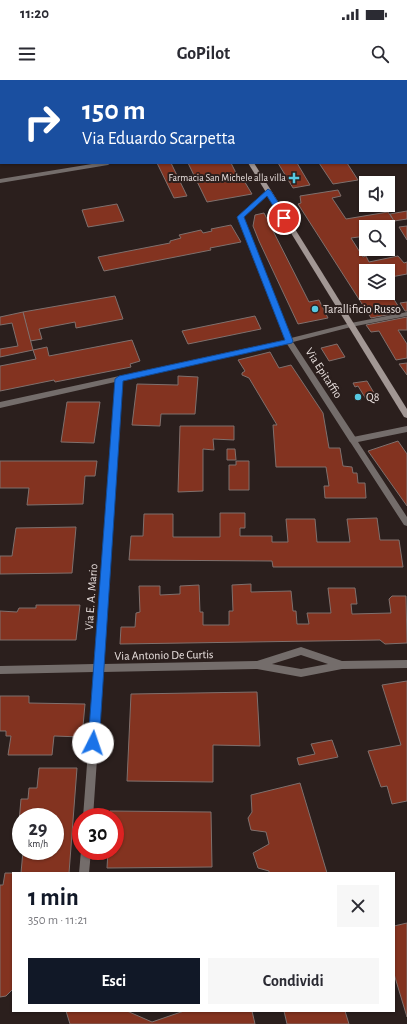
<!DOCTYPE html>
<html lang="it">
<head>
<meta charset="utf-8">
<style>
  :root { --surface:#fff; --page:#f7f7f7; --text:#2b2b33; --muted:#7c7c81; --accent:#111827 }
  body { margin:0; font-family:"Alegreya Sans",sans-serif; background:var(--page); color:var(--text); height:100vh; display:flex; flex-direction:column; font-size:15px; white-space:nowrap }
  * { box-sizing:border-box; margin:0 }
  p { font-size:13px; color:var(--muted) }
  .icon { flex:none; width:22px; height:22px; fill:none; stroke:currentColor; stroke-width:2; stroke-linecap:round; stroke-linejoin:round }
  .map { position:relative; flex:1; overflow:hidden }
  .drawer { position:absolute; left:12px; top:792px; width:383px; height:140px; display:flex; flex-direction:column; background:var(--surface); border-radius:0px; box-shadow:0 1px 3px #0004 }
  .drawer>* { flex:none }
  .hud { position:absolute; left:0px; top:0px; width:407px; height:84px; box-shadow:0 1px 3px #0004; background:#1a4fa0; color:#fff; overflow:hidden }
  .tools { position:absolute; left:359px; top:96px; display:grid; gap:8px }
  .tools a { display:grid; place-items:center; width:36px; height:36px; border-radius:0px; background:var(--surface); box-shadow:0 1px 3px #0004; font-size:20px }
  .speed { position:absolute; left:12px; top:728px; display:flex; gap:8px; font-size:20px; font-weight:700; text-align:center }
  .speed>* { display:grid; place-content:center; width:52px; height:52px; border-radius:50%; background:var(--surface); box-shadow:0 1px 3px #0004; line-height:1 }
  .speed small { font-size:10px; font-weight:400 }
  .speed .limit { border:6px solid #d22; background:#fff; color:#111 }
  .pin { position:absolute; display:grid; place-items:center; width:34px; height:34px; color:#fff; margin:-17px; border:2px solid #fff; border-radius:50%; box-shadow:0 1px 4px #0007 }
  .me { position:absolute; width:44px; margin:-22px; rotate:4deg; stroke-linejoin:round; filter:drop-shadow(0 0 3px #0008) }
  .turn { display:flex; align-items:center; gap:14px; height:84px; padding:0 16px; font-size:18px }
  .turn .icon { width:52px; height:52px; stroke-width:2.5 }
  .turn b { display:block; font-size:28px; line-height:34px }
  .round { display:grid; place-items:center; flex:none; width:42px; height:42px; border-radius:0px; background:var(--page) }
  .summary { display:flex; align-items:center; justify-content:space-between; height:68px; padding:0 16px }
  h1 { font-size:24px; font-weight:600; line-height:30px; color:var(--accent) }
  .button { display:flex; gap:8px; margin-top:auto; padding:8px 16px }
  .button a { flex:1; height:46px; border-radius:0px; background:var(--accent); color:#fff; font-size:16px; font-weight:600; line-height:46px; text-align:center }
  .button a+a { background:var(--page); color:var(--text) }
  .status { display:flex; justify-content:space-between; align-items:center; height:28px; padding:0 20px; background:var(--surface); direction:ltr }
  .status svg { height:11px; fill:currentColor }
  header { display:flex; justify-content:space-between; align-items:center; height:52px; padding:0 16px; background:var(--surface); font-size:18px; font-weight:600 }
  .map>svg:first-child { display:block }
  .building { fill:#833320; stroke:#7f706d }
  .lines { fill:none; stroke-linecap:round; stroke-linejoin:round }
  .minor { fill:#746d6b; fill-rule:evenodd }
  .tertiary { fill:#746d6b; fill-rule:evenodd }
  .secondary { fill:#a29794; fill-rule:evenodd }
  .route { fill:#1a73e8; stroke:#114b97 }
  .poi-dot { fill:#57c9e2; stroke:#2b1f1d; stroke-width:1.5 }
  .labels { text-anchor:middle; dominant-baseline:central; stroke-width:4; stroke-linejoin:round; paint-order:stroke }
  .far-poi-label { font-size:10px; fill:#ebe2e0; stroke:#2b1f1d; text-anchor:end }
  .poi-label { font-size:12px; fill:#ebe2e0; stroke:#2b1f1d; text-anchor:start }
  .street-label { font-size:12px; fill:#ebe2e0; stroke:#2b1f1d }
</style>
</head>
<body>
<div class="status"><b>11:20</b><svg viewBox="0 0 49 12"><path d="M0 12V9h3v3zM5 12V6h3v6zM10 12V3h3v9zM15 12V0h3v12zM26 1h20v11H26zM47 4h2v5h-2z"/></svg></div>
<header><svg class="icon" aria-label="menu" viewBox="0 0 24 24"><path d="M4 6h16M4 12h16M4 18h16"/></svg>GoPilot<svg class="icon" aria-label="search" viewBox="0 0 24 24"><circle cx="10" cy="10" r="6"/><path d="M15 15l6 6"/></svg></header>
<div class="map">
<svg width="407" height="944" viewBox="0 0 407 944">
  <rect width="100%" height="100%" fill="#2b1f1d"/>
  <!-- building -->
  <g class="building">
    <path d="M142 0H186L187 1H142Z"/>
    <path d="M157 83H171L187 116 174 118Z"/>
    <path d="M188 83H231L239 99H243L252 114 207 122Z"/>
    <path d="M278 83H297L310 105 293 108Z"/>
    <path d="M319 83H347L358 100 333 104Z"/>
    <path d="M338 110 341 116 332 118 346 139 388 132 395 142 387 143 393 151 388 152V147H366V156L351 158 363 177 366 176 369 182 398 176 404 183 407 182V194L391 197 387 191H366V213H388V210L402 232 371 238 298 124 301 123 300 116Z"/>
    <path d="M117 124 124 141 88 147 82 130Z"/>
    <path d="M407 131V139L394 141 390 134Z"/>
    <path d="M264 133 309 222 319 220 328 238 298 244 259 161 253 146 255 135Z"/>
    <path d="M231 145 241 162 210 168 211 170 104 191 98 177 170 163V161L181 158 179 155 201 150 203 153 212 151 211 149Z"/>
    <path d="M407 146V160L399 147Z"/>
    <path d="M115 216 123 239 76 248 75 242 39 249 42 259 30 261 23 232Z"/>
    <path d="M407 222V231H405L400 223Z"/>
    <path d="M23 232 33 270 0 277V269L18 266 12 243 0 245V237Z"/>
    <path d="M255 236 261 249 188 264 182 251Z"/>
    <path d="M407 237V250H398L407 264V278L396 280 379 251 371 252 366 245Z"/>
    <path d="M132 260 140 281 130 284 131 287 55 302 54 300 0 311V286L36 279 33 270 47 267 49 276Z"/>
    <path d="M337 264 345 277 329 281 321 268Z"/>
    <path d="M270 272 279 288 291 285 323 333 329 368H340L343 386 352 387 353 393H357L358 403H365L366 418H325L324 406H329L326 387H276L273 345H277L249 298 242 295V293L245 291 238 280Z"/>
    <path d="M407 283V295L399 284Z"/>
    <path d="M178 296 198 297 195 334H161L160 346 132 345 137 304 178 305Z"/>
    <path d="M367 301 377 318 366 319 358 306 355 307 353 303Z"/>
    <path d="M67 322H100L94 363 61 362Z"/>
    <path d="M180 346H234V360L213 359 214 370 203 369V411L178 412Z"/>
    <path d="M398 361 407 374V426L368 371Z"/>
    <path d="M227 369H235L236 380H227Z"/>
    <path d="M0 381H97L95 396H85L83 424 27 425 29 408H0Z"/>
    <path d="M236 381H249V410H229V385H236Z"/>
    <path d="M220 433H245V448H240V456H272V462H288L286 439H315L317 462H350L347 439 377 438 380 460H399L403 487H273L272 481 129 480 131 456H143L144 434H173V457H220Z"/>
    <path d="M76 447 72 493 0 494V476H12L16 448Z"/>
    <path d="M251 504V512L291 511 293 531H296L297 544H309L307 533H331L328 508H355L357 524H351L352 534 391 533 389 519 392 516H406L407 563 385 564 380 560 120 564 121 547H135L136 533 140 532 139 506H160V515L180 514V506L199 505 200 532H203V545H229V531H233L232 505Z"/>
    <path d="M36 525H80L76 560H0V531L17 532 19 528H36Z"/>
    <path d="M407 601V721L392 724 387 706 381 707 368 671 401 665 382 605Z"/>
    <path d="M257 612 260 666 213 665V702L127 701 131 614Z"/>
    <path d="M0 616H29V623L85 624 82 657 54 656 52 675H8L11 656H6V651H0Z"/>
    <path d="M332 660 338 677 299 685 297 678 315 674 311 664Z"/>
    <path d="M39 688H77L69 793H13V909L6 916 0 917V805H3L5 793H21L23 771H55V737H21V742H19L21 719H28L29 708H37Z"/>
    <path d="M300 703 327 793H269V791L258 788 253 773 269 764 266 752 251 750 248 738 252 732 251 715Z"/>
    <path d="M110 731 211 732 212 787 107 788 108 771H115V737H110Z"/>
    <path d="M407 843V937L394 894V846Z"/>
    <path d="M66 931H127L152 942 184 931H252L255 944H70Z"/>
    <path d="M284 931H345L349 944H287Z"/>
  </g>
  <g class="lines">
    <!-- minor -->
    <g class="minor">
      <path d="M98 83H111L108 85 0 103V99Z"/>
      <path d="M268 109 271 111 270 112 243 137 291 258 351 243 407 232V236L351 247 293 262 356 358 357 360 353 363 350 362 287 264 122 300 103 584 257 581 301 567 342 581 407 580V588L342 589 301 597 257 589 103 592 93 737H83L94 592 0 594V586L94 584 115 302 0 328V322L285 260 237 137ZM301 575 328 584 301 589 272 584Z"/>
      <path d="M81 771H91L89 793H79Z"/>
    </g>
    <!-- tertiary -->
    <path class="tertiary" d="M407 346V352L358 362 407 437V446L404 445 349 360 353 357Z"/>
    <!-- secondary -->
    <g class="secondary">
      <path d="M206 0H212L213 1H207Z"/>
      <path d="M248 83H254L407 329V338L404 337Z"/>
    </g>
  </g>
  <!-- route -->
  <path class="route" d="M268 109 271 111 288 138 287 140H282L267 116 244 137 293 261 292 263 123 301 99 663 97 666 93 668 90 666 88 663 115 299 119 296 285 260 237 137Z"/>
  <!-- markers -->
  <g class="poi-dot">
    <path d="M292 92h4v4h4v4h-4v4h-4v-4h-4v-4h4z"/>
    <circle cx="315" cy="229" r="4"/>
    <circle cx="358" cy="317" r="4"/>
  </g>
  <g class="labels">
    <!-- far-poi labels -->
    <g class="far-poi-label">
      <text x="286" y="98">Farmacia San Michele alla villa</text>
    </g>
    <!-- poi labels -->
    <g class="poi-label">
      <text x="323" y="229">Tarallificio Russo</text>
      <text x="366" y="317">Q8</text>
    </g>
    <!-- street labels -->
    <g class="street-label">
      <text transform="translate(324 293) rotate(57)">Via Epitaffio</text>
      <text transform="translate(91 517) rotate(-86)">Via E. A. Mario</text>
      <text transform="translate(164 575) rotate(-1)">Via Antonio De Curtis</text>
    </g>
  </g>
</svg>
<div class="tools">
<a><svg class="icon" aria-label="sound" viewBox="0 0 24 24"><path d="M4 9h4l5-4v14l-5-4H4zM17 9q2 3 0 6"/></svg></a>
<a><svg class="icon" aria-label="search" viewBox="0 0 24 24"><circle cx="10" cy="10" r="6"/><path d="M15 15l6 6"/></svg></a>
<a><svg class="icon" aria-label="layers" viewBox="0 0 24 24"><path d="M12 4l9 5-9 5-9-5zM3 14l9 5 9-5"/></svg></a>
</div>
<div class="speed"><div>29<small>km/h</small></div><div class="limit">30</div></div>
<div class="pin" style="left:284px;top:138px;background:#d93025"><svg class="icon" aria-label="arrive" viewBox="0 0 24 24"><path d="M6 21V4h12l-3 4 3 4H6"/></svg></div>
<svg class="me" style="left:93px;top:663px" viewBox="-20 -20 40 40"><circle r="19" fill="#fff"/><path d="M0-13L10 11 0 6-10 11z" fill="#1a73e8"/></svg>
<div class="hud">
<div class="turn"><svg class="icon" aria-label="right" viewBox="0 0 24 24"><path d="M7 20v-9h11M14 6l5 5-5 5"/></svg><div><b>150 m</b>Via Eduardo Scarpetta</div></div>
</div>
<section class="drawer">
<div class="summary"><div><h1>1 min</h1><p>350 m · 11:21</p></div><a class="round"><svg class="icon" aria-label="close" viewBox="0 0 24 24"><path d="M6 6l12 12M18 6L6 18"/></svg></a></div>
<div class="button"><a>Esci</a><a>Condividi</a></div>
</section>
</div>
</body>
</html>
